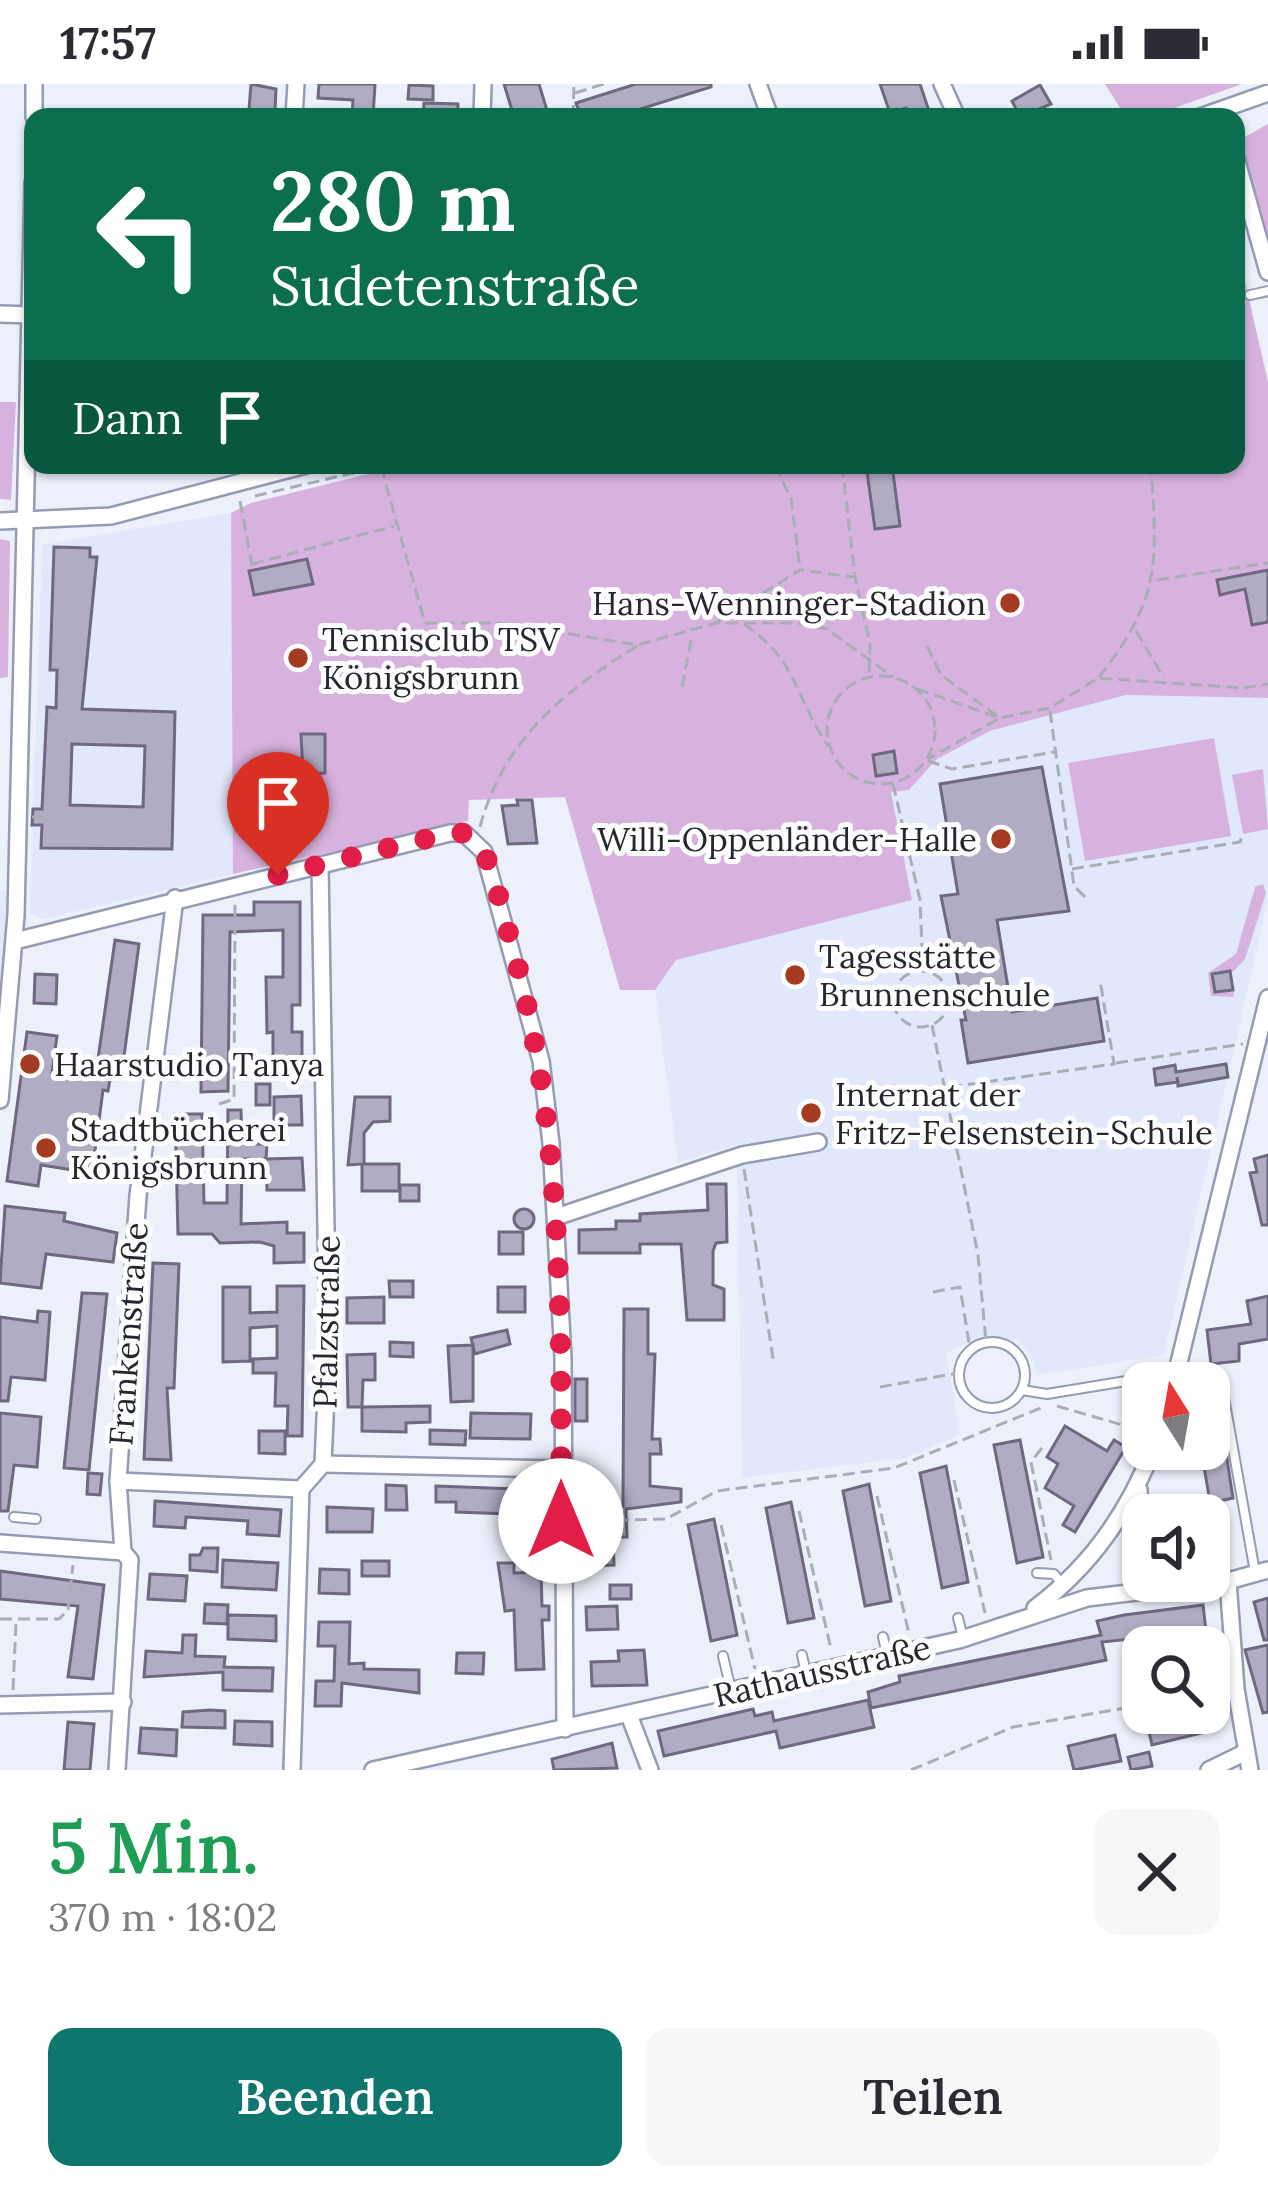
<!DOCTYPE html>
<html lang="de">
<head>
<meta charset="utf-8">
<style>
  :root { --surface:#fff; --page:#f7f7f7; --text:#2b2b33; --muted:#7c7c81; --accent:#0f766e }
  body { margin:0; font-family:Lora,serif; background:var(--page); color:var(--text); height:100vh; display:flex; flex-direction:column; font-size:45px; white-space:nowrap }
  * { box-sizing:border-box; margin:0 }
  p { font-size:39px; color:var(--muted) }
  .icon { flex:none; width:66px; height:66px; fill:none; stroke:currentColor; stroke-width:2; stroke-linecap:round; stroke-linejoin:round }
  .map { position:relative; height:1686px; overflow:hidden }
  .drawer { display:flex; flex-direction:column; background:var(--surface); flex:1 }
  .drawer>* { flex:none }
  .guide { position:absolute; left:24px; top:24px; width:1221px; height:366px; border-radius:24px; box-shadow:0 3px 9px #0004; background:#0b6e4f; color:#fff; overflow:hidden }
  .needle { width:78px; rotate:349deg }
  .fabs { position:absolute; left:1122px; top:1278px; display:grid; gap:24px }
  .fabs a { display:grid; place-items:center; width:108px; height:108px; border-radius:24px; background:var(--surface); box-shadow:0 3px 9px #0004; font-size:60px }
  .pin { position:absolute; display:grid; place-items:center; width:102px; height:102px; color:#fff; margin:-123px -51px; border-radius:50% 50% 50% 0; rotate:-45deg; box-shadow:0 0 12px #0007 }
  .pin .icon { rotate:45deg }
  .me { position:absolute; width:132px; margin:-66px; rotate:0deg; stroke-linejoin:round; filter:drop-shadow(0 0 9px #0008) }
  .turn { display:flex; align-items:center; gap:42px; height:252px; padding:0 48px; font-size:54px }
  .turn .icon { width:156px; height:156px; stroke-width:2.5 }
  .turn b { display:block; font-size:84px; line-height:102px }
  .then { display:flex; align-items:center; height:114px; padding:0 48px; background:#0003; gap:24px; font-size:45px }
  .round { display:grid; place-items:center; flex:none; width:126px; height:126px; border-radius:24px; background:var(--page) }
  .head { display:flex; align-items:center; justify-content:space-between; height:204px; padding:0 48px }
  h1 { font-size:72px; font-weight:600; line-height:90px; color:#1e9e55 }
  .button { display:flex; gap:24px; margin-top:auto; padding:24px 48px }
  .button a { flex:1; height:138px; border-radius:24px; background:var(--accent); color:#fff; font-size:48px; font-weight:600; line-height:138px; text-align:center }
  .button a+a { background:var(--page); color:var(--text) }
  .status { display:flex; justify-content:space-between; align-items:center; height:84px; padding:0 60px; background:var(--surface); direction:ltr }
  .status svg { height:33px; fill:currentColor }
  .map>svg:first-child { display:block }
  .built { fill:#e2e8fc }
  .green { fill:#d7b2de }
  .building { fill:#b1abc4; stroke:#6e6980; stroke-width:3; fill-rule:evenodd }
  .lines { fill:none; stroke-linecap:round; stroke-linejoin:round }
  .lane-casing { stroke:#949bb3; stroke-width:12 }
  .street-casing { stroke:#949bb3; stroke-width:20 }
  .path { stroke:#a9adb6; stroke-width:3; stroke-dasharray:12 6; stroke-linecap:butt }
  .lane { stroke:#fff; stroke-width:8 }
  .street { stroke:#fff; stroke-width:15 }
  .route { stroke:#e11d48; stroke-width:21; stroke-dasharray:0 37.8 }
  .poi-dot { fill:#a43b22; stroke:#fdfdfd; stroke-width:4.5 }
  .labels { text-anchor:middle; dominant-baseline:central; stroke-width:10; stroke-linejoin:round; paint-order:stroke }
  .poi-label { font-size:33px; fill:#242730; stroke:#fdfdfd; text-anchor:start }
  .street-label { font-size:33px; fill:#242730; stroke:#fdfdfd }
</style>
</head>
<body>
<div class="status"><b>17:57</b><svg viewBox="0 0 49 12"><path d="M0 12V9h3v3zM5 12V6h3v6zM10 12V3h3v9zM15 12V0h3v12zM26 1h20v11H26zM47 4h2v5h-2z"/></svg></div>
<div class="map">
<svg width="1268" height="1686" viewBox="0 0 1268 1686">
  <rect width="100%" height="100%" fill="#ecf0fa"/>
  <!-- built -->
  <g class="built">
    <path d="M231 429 233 790 44 835 30 830 42 461Z"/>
    <path d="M1126 611 1268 614V816L1164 1271 1037 1291 1032 1273 1017 1256 982 1252 946 1269 960 1351 905 1374 742 1394 737 1061 678 1078 655 906 675 876 912 816 891 707 909 706 937 675 990 647Z"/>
    <path d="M0 807H10L0 941Z"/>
  </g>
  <!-- green -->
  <g class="green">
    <path d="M1105 0H1242L1149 33H1126Z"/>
    <path d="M1268 40V188L1236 58Z"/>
    <path d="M1236 158 1268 298V614L1126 611 990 647 937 675 909 706 891 708 912 816 676 876 655 906H620L565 713 469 716 468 737 233 790 231 429 251 419 404 381H1236Z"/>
    <path d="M0 318H16L11 416 0 415Z"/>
    <path d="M0 455 10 457 8 593 0 594Z"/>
    <path d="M1214 654 1231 752 1085 777 1068 679Z"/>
    <path d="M1263 685 1268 745 1243 750 1232 691Z"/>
    <path d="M1263 800 1266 809 1245 875 1230 891 1234 913 1211 912 1208 889 1236 870 1255 803Z"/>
  </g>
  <!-- building -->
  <g class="building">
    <path d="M251 0 276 5 275 27 249 26Z"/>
    <path d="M319 0H375L373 33H352L353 16 318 14Z"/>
    <path d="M504 0H539L549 33H514Z"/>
    <path d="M636 0H711V3L615 33H581L576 19Z"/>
    <path d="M880 0H920L931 33H909L906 24 890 29Z"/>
    <path d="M409 1 433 2V16L408 15Z"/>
    <path d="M1040 1 1051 20 1020 33 1012 17Z"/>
    <path d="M424 19 458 20V33H423Z"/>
    <path d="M866 381H892L900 442 875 445Z"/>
    <path d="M54 463 90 464V473H97L82 625 175 628 172 765 41 764 42 741H32L33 725H42L47 623 56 624 57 586H50ZM72 660 145 662 143 723 70 721Z"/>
    <path d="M307 475 313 500 254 511 249 487Z"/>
    <path d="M1268 486V538L1252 541 1245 505 1220 511 1217 496Z"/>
    <path d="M301 650H325V689L303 690Z"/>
    <path d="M894 667 897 689 876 692 873 671Z"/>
    <path d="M1042 683 1069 827 997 836 1012 928 1097 914 1104 957 968 979 961 936H966L941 812 958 810 940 700Z"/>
    <path d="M517 716H532L537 759 508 760 502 722 518 721Z"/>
    <path d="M254 818H300V921H292V948H302V976H273V948L267 949 266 893H283V846L230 848 228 1007 201 1008 203 831H254Z"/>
    <path d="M115 856 139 860 123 980 113 978 108 1007 103 1006 92 1089 41 1081 38 1102 7 1097 27 948 57 952 52 989 79 993 81 981 97 982Z"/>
    <path d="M1230 887 1233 906 1215 908 1212 890Z"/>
    <path d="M35 890 57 891 56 920 34 919Z"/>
    <path d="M1226 980 1228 993 1178 1002 1177 993 1178 998 1156 1001 1154 985 1175 981 1176 988Z"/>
    <rect x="256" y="1000" width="14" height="21"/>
    <path d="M301 1012 302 1041H274V1013Z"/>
    <path d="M355 1013H390V1037L373 1038 364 1049V1080H399V1107H362V1080L348 1081Z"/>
    <path d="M228 1026H241L242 1060H267L266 1075H242L241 1140 287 1138V1149H304V1178L274 1179V1162L260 1158 220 1159 212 1150H178L175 1030H202L204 1119H227Z"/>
    <path d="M1268 1071V1141H1262L1250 1089 1257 1088 1254 1075Z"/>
    <path d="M302 1074 304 1106H267L266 1075Z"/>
    <path d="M707 1100H726L727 1158 716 1159 713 1167V1201L724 1205V1236H687L681 1160H640V1169H579V1146L616 1145V1137H640V1130L708 1126Z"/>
    <rect x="400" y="1101" width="19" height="16"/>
    <path d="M5 1122 65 1129 64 1137 117 1149 113 1178 46 1170 41 1204 0 1199Z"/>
    <circle cx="524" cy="1135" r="10"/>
    <rect x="499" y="1148" width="24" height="22"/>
    <path d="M153 1179 179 1180 174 1304H167L171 1376 144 1375Z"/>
    <path d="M389 1197H413V1213H390Z"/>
    <path d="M277 1202H304L302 1352H287L288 1322H275L276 1289H253V1275L277 1274V1242L250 1244V1277L223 1278V1203H250V1229L277 1228Z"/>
    <rect x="498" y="1203" width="27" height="25"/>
    <path d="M82 1209 107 1210 89 1386 64 1384Z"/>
    <path d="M1268 1212V1255L1239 1260V1277L1211 1280 1207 1246 1251 1240 1247 1217Z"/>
    <path d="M384 1213V1239H347V1214Z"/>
    <path d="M624 1225H648V1270H655L652 1355H660L661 1370H650V1402L681 1405V1418L626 1425 627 1453H613L614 1481 585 1482 584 1457 601 1456 600 1440H610V1422H623Z"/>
    <path d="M38 1227 50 1228 45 1296 11 1293 8 1317H0V1233L37 1238Z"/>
    <path d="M507 1246 510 1260 475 1270 471 1254Z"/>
    <path d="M390 1258 413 1259V1273L390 1272Z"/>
    <path d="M473 1261V1317L451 1318 448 1262Z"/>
    <path d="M375 1270V1296H363L362 1323 430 1322V1338L406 1339V1348L362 1347V1323H348L347 1271Z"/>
    <rect x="575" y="1295" width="12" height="42"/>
    <path d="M1216 1304 1233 1414 1220 1417 1226 1451 1209 1454V1431H1178L1177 1425 1210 1418 1201 1365H1209V1305Z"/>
    <path d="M0 1329 41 1333 37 1383 14 1381 8 1427H0Z"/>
    <path d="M471 1329 531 1330 530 1355 470 1354Z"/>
    <path d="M1065 1342 1107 1367 1114 1356 1126 1363 1075 1448 1063 1441 1074 1422 1045 1404 1058 1380 1047 1373Z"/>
    <path d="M430 1346 466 1347 465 1361 430 1360Z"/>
    <path d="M259 1347H285V1370L259 1369Z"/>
    <path d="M1020 1356 1043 1473 1017 1479 994 1361Z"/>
    <path d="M946 1382 968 1498 942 1504 920 1389Z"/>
    <path d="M88 1389 102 1390 100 1411 87 1410Z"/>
    <path d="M869 1400 891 1517 865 1522 843 1407Z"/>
    <path d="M386 1401 406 1402 407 1426H386Z"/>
    <path d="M436 1402 540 1406V1431L456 1428V1418H436Z"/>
    <path d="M155 1417 281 1426 279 1452 247 1450 248 1437 186 1433 185 1444 154 1442Z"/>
    <path d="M791 1418 814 1534 788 1539 766 1424Z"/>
    <path d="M327 1423 373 1425 372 1448H327Z"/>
    <path d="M714 1435 737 1551 711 1557 688 1441Z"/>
    <path d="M203 1464H218L217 1488 190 1486V1471H200Z"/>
    <path d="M223 1476 278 1479 276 1506 222 1503Z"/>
    <rect x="362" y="1477" width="27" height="15"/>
    <path d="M498 1479H514V1489L541 1488 542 1522H549V1536H542L544 1585 516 1586 514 1526 505 1527Z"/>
    <path d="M320 1485 349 1486V1510L319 1509Z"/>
    <path d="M0 1487 104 1501 93 1595 68 1593 78 1522 0 1515Z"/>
    <path d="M150 1490 187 1492 185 1517 148 1515Z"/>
    <rect x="610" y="1501" width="21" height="14"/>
    <path d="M1268 1514V1556H1264L1254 1518Z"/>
    <path d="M205 1520 228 1521 227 1540 204 1539Z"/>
    <path d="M1203 1521 1206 1547 1102 1558 1106 1576 871 1624 868 1608 900 1598 899 1592 1101 1551 1097 1537 1124 1531Z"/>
    <path d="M617 1522 618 1545 587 1546 586 1523Z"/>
    <path d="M228 1531 276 1532V1557L228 1555Z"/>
    <path d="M319 1538H350L349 1580 364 1579V1585L419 1586V1609L342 1599 341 1622H315L316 1597H334L335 1562H318Z"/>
    <path d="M183 1551H196L195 1572 225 1573 224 1583 273 1584 272 1607 223 1606V1588L144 1593 146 1567 182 1569Z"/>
    <path d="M1268 1561V1628L1263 1629 1245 1566Z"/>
    <path d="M644 1566 647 1601 592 1602 591 1578 619 1577 618 1567Z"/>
    <path d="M457 1569H484L483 1590 456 1589Z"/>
    <path d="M868 1616 874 1643 780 1664 776 1647 664 1672 658 1647 753 1625 755 1632 772 1628 774 1637Z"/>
    <path d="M210 1626 225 1627V1644L182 1643 183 1628Z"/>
    <path d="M1190 1629H1202L1206 1648 1152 1661 1147 1639Z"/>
    <path d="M235 1637 272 1638V1662L234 1660Z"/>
    <path d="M68 1638 94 1640 90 1686H64Z"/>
    <path d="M141 1644 177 1646 176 1672 139 1669Z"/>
    <path d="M1115 1651 1121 1677 1074 1686 1068 1662Z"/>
    <path d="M612 1659 617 1684 554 1686 552 1675Z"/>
    <path d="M1149 1668 1152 1682 1131 1686 1128 1673Z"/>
  </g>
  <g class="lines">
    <defs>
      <g id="lane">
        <path d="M1250 211 1268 207"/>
        <circle cx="992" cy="1291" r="33"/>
        <path d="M1022 1306 1047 1310 1175 1289"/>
        <path d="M1223 1308 1255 1488"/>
        <path d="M14 1433 36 1435"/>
        <path d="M1037 1489 1054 1490 1063 1501"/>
        <path d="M958 1534 963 1553"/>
        <path d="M883 1553 887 1571"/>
        <path d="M802 1571 806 1589"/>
        <path d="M723 1572 731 1606"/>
      </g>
      <g id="street">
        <path d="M34 0V33"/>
        <path d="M758 0 770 33"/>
        <path d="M942 0 957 33"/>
        <path d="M294 33 296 0"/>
        <path d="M482 33 483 0"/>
        <path d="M1200 33 1268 9"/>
        <path d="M1236 74 1268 188"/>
        <path d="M0 230 32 231"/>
        <path d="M0 437 111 432 306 381"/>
        <path d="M15 857 450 749H464L484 768 541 977 551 1059 563 1273 565 1645"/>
        <path d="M0 1016 16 831 33 98"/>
        <path d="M556 1133 742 1071 818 1058"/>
        <path d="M1174 1299 1268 914"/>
        <path d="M323 1380 561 1385"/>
        <path d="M118 1397 301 1405"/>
        <path d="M1139 1406 1143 1468"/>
        <path d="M0 1459 123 1468"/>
        <path d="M1228 1497 1236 1605 1250 1686"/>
        <path d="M1035 1524C1090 1483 1128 1429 1153 1365"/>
        <path d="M0 1621 123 1618"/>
        <path d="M629 1631 650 1686"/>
        <path d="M117 1686 130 1476 123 1468 118 1397 138 1112 175 814"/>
        <path d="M292 1686 301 1405 323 1380 328 1266 320 781"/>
        <path d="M373 1686 959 1556 1087 1514 1228 1497 1268 1486"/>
        <path d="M1209 1686 1246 1668"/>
      </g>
    </defs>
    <!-- lane casing -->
    <use href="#lane" class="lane-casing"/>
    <!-- street casing -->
    <use href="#street" class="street-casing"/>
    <!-- path -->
    <g class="path">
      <path d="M575 9 604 0"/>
      <path d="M573 33 574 0"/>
      <path d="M734 33 753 27"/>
      <path d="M775 381 791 415 800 484"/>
      <path d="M842 381 855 493 870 560 869 593"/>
      <path d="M381 383 425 539H500L638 561 716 539H797L827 545 893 593"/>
      <path d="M255 412 387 381"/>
      <path d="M240 417 253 486"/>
      <path d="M252 480 394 442"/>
      <path d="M1157 496 1268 479"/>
      <path d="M717 538 800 486 854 493"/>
      <path d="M744 540C799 578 794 612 828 662"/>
      <path d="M1136 547 1164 594"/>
      <path d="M927 562 941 591 1000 634 928 675"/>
      <circle cx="881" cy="646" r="54"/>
      <path d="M1099 593C1162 513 1157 478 1151 381"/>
      <path d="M682 603 692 551"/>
      <path d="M917 605 1000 634 1050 624 1098 594 1243 604 1268 600"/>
      <path d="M1050 627 1074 802 1088 816"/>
      <path d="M928 677 952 685 1054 668"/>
      <path d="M893 700 920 816 923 887"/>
      <path d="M32 733H42"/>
      <path d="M480 743C503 656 563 608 637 562"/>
      <path d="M1072 785 1240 758 1243 750"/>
      <circle cx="921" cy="915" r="28"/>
      <path d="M932 941 978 1171 986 1258"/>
      <path d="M1116 979 1243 960"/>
      <path d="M950 1003 1114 980 1100 896"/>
      <path d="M219 1020 234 1015 235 820"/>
      <path d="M744 1085 774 1281"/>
      <path d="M933 1208 960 1203 970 1265"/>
      <path d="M880 1303 958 1289"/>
      <path d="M1057 1322 1143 1347"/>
      <path d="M1042 1364 1031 1378 1051 1476"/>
      <path d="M954 1396 985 1529"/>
      <path d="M877 1412 909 1550"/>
      <path d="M799 1427 831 1565"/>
      <path d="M581 1437 666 1435 717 1407 894 1384 1043 1323"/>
      <path d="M721 1441 755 1585"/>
      <path d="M0 1535H59L68 1526 73 1481"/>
      <path d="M13 1606 16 1538"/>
      <path d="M911 1686 1013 1643 1143 1621"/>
    </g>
    <!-- lane -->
    <use href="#lane" class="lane"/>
    <!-- street -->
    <use href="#street" class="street"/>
  </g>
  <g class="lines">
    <!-- route -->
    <path class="route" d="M278 791 450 749H464C493 766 496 807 505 837 565 1033 561 1235 561 1437"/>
  </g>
  <!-- markers -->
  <g class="poi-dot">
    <circle cx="1010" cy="519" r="12"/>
    <circle cx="298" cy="574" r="12"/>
    <circle cx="1001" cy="755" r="12"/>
    <circle cx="795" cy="891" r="12"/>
    <circle cx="30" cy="980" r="12"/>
    <circle cx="811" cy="1029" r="12"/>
    <circle cx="46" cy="1064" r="12"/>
  </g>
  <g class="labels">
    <!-- poi labels -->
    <g class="poi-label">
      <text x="986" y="519" text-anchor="end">Hans-Wenninger-Stadion</text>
      <text x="322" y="555">Tennisclub TSV<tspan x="322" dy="38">Königsbrunn</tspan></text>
      <text x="977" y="755" text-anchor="end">Willi-Oppenländer-Halle</text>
      <text x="819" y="872">Tagesstätte<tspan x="819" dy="38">Brunnenschule</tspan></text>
      <text x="54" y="980">Haarstudio Tanya</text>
      <text x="835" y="1010">Internat der<tspan x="835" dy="38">Fritz-Felsenstein-Schule</tspan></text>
      <text x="70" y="1045">Stadtbücherei<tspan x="70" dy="38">Königsbrunn</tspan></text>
    </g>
    <!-- street labels -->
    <g class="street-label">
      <text transform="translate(326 1238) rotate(-89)">Pfalzstraße</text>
      <text transform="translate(128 1250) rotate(-86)">Frankenstraße</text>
      <text transform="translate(822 1587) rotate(-13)">Rathausstraße</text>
    </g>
  </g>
</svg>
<div class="fabs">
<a><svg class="needle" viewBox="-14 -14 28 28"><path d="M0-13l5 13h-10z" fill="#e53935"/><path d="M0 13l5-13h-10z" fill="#7c7c81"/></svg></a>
<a><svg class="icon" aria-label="sound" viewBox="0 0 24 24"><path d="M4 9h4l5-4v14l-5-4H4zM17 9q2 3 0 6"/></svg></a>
<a><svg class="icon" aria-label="search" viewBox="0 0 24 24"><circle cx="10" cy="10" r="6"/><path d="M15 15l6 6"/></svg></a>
</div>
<div class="pin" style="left:278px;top:791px;background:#d93025"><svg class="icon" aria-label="arrive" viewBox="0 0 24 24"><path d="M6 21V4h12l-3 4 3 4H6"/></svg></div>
<svg class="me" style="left:561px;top:1437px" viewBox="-20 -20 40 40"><circle r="19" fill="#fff"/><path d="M0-13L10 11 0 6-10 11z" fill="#e11d48"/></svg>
<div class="guide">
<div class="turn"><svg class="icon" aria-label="left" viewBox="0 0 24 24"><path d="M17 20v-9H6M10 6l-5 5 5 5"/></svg><div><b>280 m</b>Sudetenstraße</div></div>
<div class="then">Dann<svg class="icon" aria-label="arrive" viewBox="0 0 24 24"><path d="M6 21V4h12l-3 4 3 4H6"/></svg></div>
</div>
</div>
<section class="drawer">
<div class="head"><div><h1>5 Min.</h1><p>370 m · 18:02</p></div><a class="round"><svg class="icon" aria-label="close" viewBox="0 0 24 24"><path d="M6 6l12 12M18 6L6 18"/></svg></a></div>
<div class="button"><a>Beenden</a><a>Teilen</a></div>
</section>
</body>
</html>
